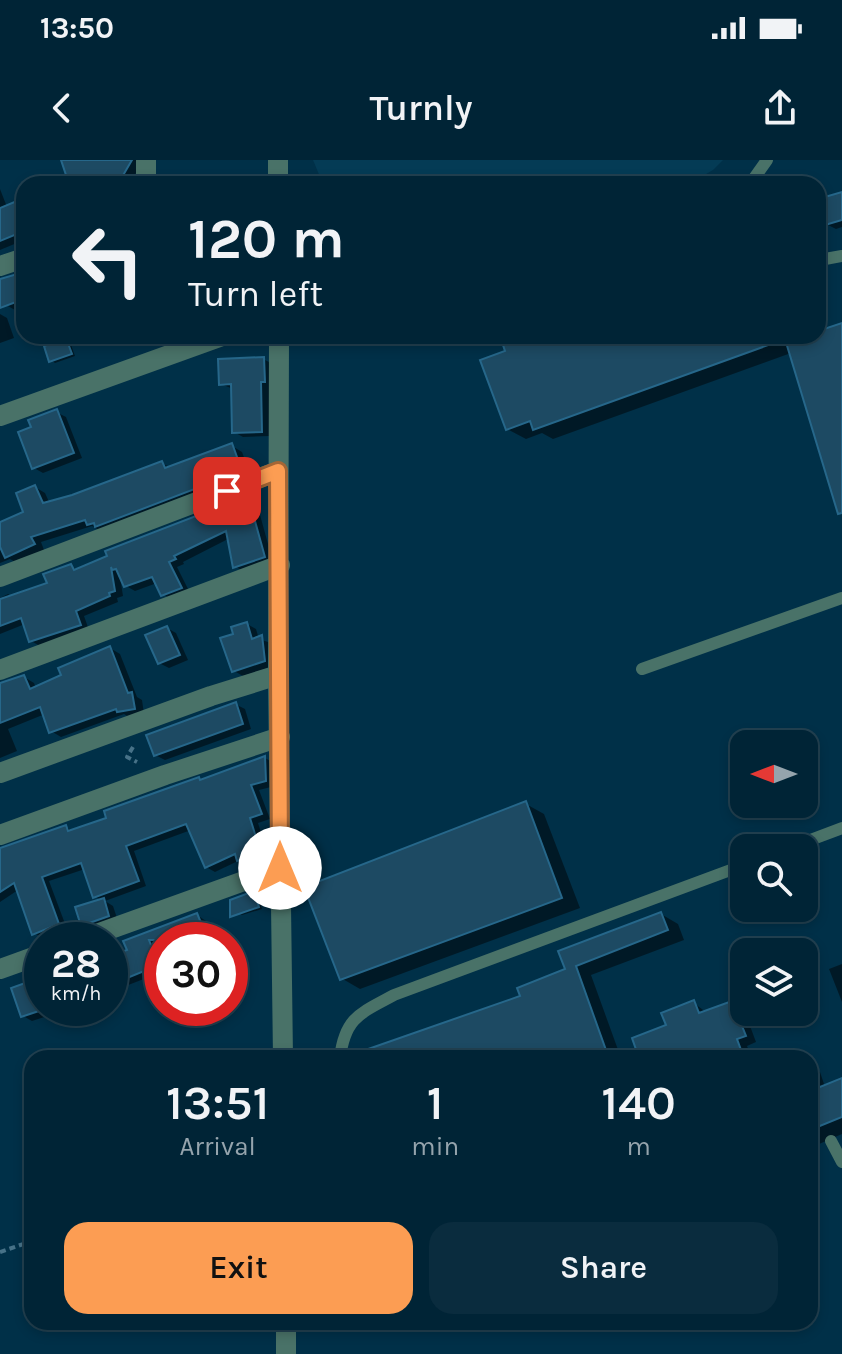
<!DOCTYPE html>
<html lang="en">
<head>
<meta charset="utf-8">
<style>
  :root { --surface:#002436; --page:#0a2c3e; --text:#f1f3f6; --muted:#95a4ad; --line:#224151; --accent:#fc9d53 }
  body { margin:0; font-family:Karla,sans-serif; background:var(--page); color:var(--text); height:100vh; display:flex; flex-direction:column; font-size:30px; white-space:nowrap }
  * { box-sizing:border-box; margin:0 }
  p { font-size:26px; color:var(--muted) }
  .icon { flex:none; width:44px; height:44px; fill:none; stroke:currentColor; stroke-width:2; stroke-linecap:round; stroke-linejoin:round }
  .map { position:relative; flex:1; overflow:hidden }
  .side { position:absolute; left:24px; top:890px; width:794px; height:280px; display:flex; flex-direction:column; background:var(--surface); border-radius:24px; box-shadow:0 4px 12px #0003,0 0 0 2px var(--line) }
  .side>* { flex:none }
  .banner { position:absolute; left:16px; top:16px; width:810px; height:168px; border-radius:24px; box-shadow:0 4px 12px #0003,0 0 0 2px var(--line); background:#002436; color:var(--text); overflow:hidden }
  .needle { width:52px; rotate:270deg }
  .fabs { position:absolute; left:730px; top:570px; display:grid; gap:16px }
  .fabs a { display:grid; place-items:center; width:88px; height:88px; border-radius:16px; background:var(--surface); box-shadow:0 4px 12px #0003,0 0 0 2px var(--line); font-size:40px }
  .speed { position:absolute; left:24px; top:762px; display:flex; gap:16px; font-size:40px; font-weight:700; text-align:center }
  .speed>* { display:grid; place-content:center; width:104px; height:104px; border-radius:50%; background:var(--surface); box-shadow:0 4px 12px #0003,0 0 0 2px var(--line); line-height:1 }
  .speed small { font-size:20px; font-weight:400 }
  .speed .limit { border:12px solid #d22; background:#fff; color:#111 }
  .pin { position:absolute; display:grid; place-items:center; width:68px; height:68px; color:#fff; margin:-34px; border-radius:16px; box-shadow:0 4px 12px #0006 }
  .me { position:absolute; width:88px; margin:-44px; rotate:0deg; stroke-linejoin:round; filter:drop-shadow(0 0 6px #0008) }
  .turn { display:flex; align-items:center; gap:28px; height:168px; padding:0 40px; font-size:36px }
  .turn .icon { width:104px; height:104px; stroke-width:2.5 }
  .turn b { display:block; font-size:56px; line-height:68px }
  .eta { display:flex; justify-content:space-evenly; align-items:center; height:136px; text-align:center }
  .eta b { font-size:48px; font-weight:600; line-height:56px }
  .button { display:flex; gap:16px; margin-top:auto; padding:16px 40px }
  .button a { flex:1; height:92px; border-radius:24px; background:var(--accent); color:#111; font-size:32px; font-weight:600; line-height:92px; text-align:center }
  .button a+a { background:var(--page); color:var(--text) }
  .status { display:flex; justify-content:space-between; align-items:center; height:56px; padding:0 40px; background:var(--surface); direction:ltr }
  .status svg { height:22px; fill:currentColor }
  header { display:flex; justify-content:space-between; align-items:center; height:104px; padding:0 40px; background:var(--surface); font-size:36px; font-weight:600 }
  .map>svg:first-child { display:block }
  .built { fill:#043b55 }
  .shadow { fill:#0007 }
  .building { fill:#1d4a63; stroke:#26678a; stroke-width:2 }
  .lines { fill:none; stroke-linecap:round; stroke-linejoin:round }
  .path { stroke:#477288; stroke-width:4; stroke-dasharray:6 4; stroke-linecap:butt }
  .lane { stroke:#497268; stroke-width:12 }
  .street { stroke:#497268; stroke-width:20 }
  .route-casing { stroke:#a46636; stroke-width:20 }
  .route { stroke:#fc9d53; stroke-width:14 }
</style>
</head>
<body>
<div class="status"><b>13:50</b><svg viewBox="0 0 49 12"><path d="M0 12V9h3v3zM5 12V6h3v6zM10 12V3h3v9zM15 12V0h3v12zM26 1h20v11H26zM47 4h2v5h-2z"/></svg></div>
<header><svg class="icon" aria-label="back" viewBox="0 0 24 24"><path d="M15 5l-7 7 7 7"/></svg>Turnly<svg class="icon" aria-label="share" viewBox="0 0 24 24"><path d="M12 15V3M7 8l5-5 5 5M5 13v7h14v-7"/></svg></header>
<div class="map">
<svg width="842" height="1194" viewBox="0 0 842 1194">
  <rect width="100%" height="100%" fill="#003048"/>
  <!-- built -->
  <path class="built" d="M313 0H723L713 10 689 24H323Z"/>
  <!-- shadow -->
  <g class="shadow">
    <path d="M63 0H143L130 24H58L69 19Z"/>
    <path d="M0 29 7 47 24 40V80L0 90Z"/>
    <path d="M842 34V67L836 69 826 64Z"/>
    <path d="M24 114V147L15 150 6 145 0 130V122Z"/>
    <path d="M0 154 7 158 14 178 0 183Z"/>
    <path d="M842 165V329L791 193 553 279 542 273 526 279 507 269V192L533 176H818V173Z"/>
    <path d="M66 180 70 182 75 196 55 203 51 200Z"/>
    <path d="M263 199 273 204 270 276 243 277 234 272 233 229 221 224Z"/>
    <path d="M56 252 66 257 82 298 43 313 34 308Z"/>
    <path d="M232 286 242 292 251 316 99 370 92 366 41 382 44 390 17 403 10 399 0 403V365L26 353 35 327 45 333 50 344 162 303 171 308Z"/>
    <path d="M248 338 257 344 273 402 244 412 235 406 230 378 183 402 184 404 177 407 190 433 172 440 163 434 157 423 135 431 126 426 120 417 123 436 117 438 118 442 84 456 89 470 40 486 31 481 25 464 0 474V438L8 434 13 437 49 425 71 406 78 410Z"/>
    <path d="M247 464 256 469 259 479 271 483 274 506 243 516 234 511 235 475Z"/>
    <path d="M167 468 176 473 188 500 169 508 159 503Z"/>
    <path d="M110 488 120 494 137 537 142 540 144 554 129 557 124 554 61 577 51 571 45 554 8 569 17 591 0 598V524L24 517 34 523 36 528 63 517Z"/>
    <path d="M235 544 245 549 251 569 165 600 155 595Z"/>
    <path d="M265 598 274 603 275 626 259 630 270 659 258 663 269 698 248 705 240 700 215 712 206 707 191 670 134 691 146 726 105 741 113 746 118 761 92 770 83 764 102 741 95 736 85 709 49 721 67 769 43 778 34 773 18 730 0 742V703L66 667 73 671Z"/>
    <path d="M526 644 544 654 580 748 360 829 341 818Z"/>
    <path d="M254 733 258 736 262 749 242 755 238 753Z"/>
    <path d="M661 754 678 764 684 780 591 815 621 898H364L522 837Z"/>
    <path d="M197 755 206 761 214 780H162V812L110 832V798L129 791 126 782Z"/>
    <path d="M230 790 234 806 230 807Z"/>
    <path d="M842 804V842L829 809Z"/>
    <path d="M42 820V848H87L74 852 69 849 32 861 23 856Z"/>
    <path d="M694 843 707 853 732 843 744 850 756 882 747 886 752 898H641L668 866Z"/>
    <path d="M810 907 820 912 825 927 842 920V974L810 988Z"/>
  </g>
  <!-- building -->
  <g class="building">
    <path d="M61 0H132L118 24H69Z"/>
    <path d="M842 32V60L825 65 818 39Z"/>
    <path d="M24 38V71L0 81V48Z"/>
    <path d="M24 112V139L0 148V119Z"/>
    <path d="M842 163V353L838 354 785 179 533 270 530 261 506 270 480 200 505 191 503 185 527 176H818V171Z"/>
    <path d="M66 178 72 194 49 202 44 186Z"/>
    <path d="M264 197 265 222H261L262 272 232 273 231 224 219 225 218 199Z"/>
    <path d="M57 249 74 293 32 309 18 272 31 267 28 260Z"/>
    <path d="M232 283 242 311 95 367 94 363 87 365 85 360 31 377 35 384 5 398 0 387V362L23 352 16 333 35 325 43 343 72 335 162 301 165 308Z"/>
    <path d="M248 336 265 397 233 408 226 371 174 396 176 399 169 402 182 428 161 436 152 417 124 427 116 409 112 410 111 407 115 431 109 433 110 436 76 451 81 465 29 482 21 458 0 466V439L47 423 43 414 71 404 74 410 107 396 105 391Z"/>
    <path d="M247 462 252 479 262 475 265 501 232 512 220 478 233 474 231 467Z"/>
    <path d="M167 466 180 495 158 504 145 475Z"/>
    <path d="M110 486 128 533 132 532 135 549 117 552 116 549 49 573 40 547 0 563V523L24 515 30 529 61 515 58 508Z"/>
    <path d="M236 542 243 564 154 596 146 575Z"/>
    <path d="M265 596 266 621 251 625 262 654 250 658 261 693 237 701 235 694 205 708 186 664 126 686 139 721 93 738 81 703 42 717 59 764 32 775 14 723 0 732V688L66 665 68 671 106 658 104 651 199 617 200 620Z"/>
    <path d="M526 641 562 738 340 820 304 727Z"/>
    <path d="M254 731 259 747 230 757V740Z"/>
    <path d="M104 738 109 756 81 766 75 747Z"/>
    <path d="M661 752 668 770 576 806 607 893 593 898H351V895L520 836 517 828 565 809 558 791Z"/>
    <path d="M197 753 208 780H149L159 805 110 825V796L127 790 123 781Z"/>
    <path d="M42 817V850L21 857 11 828Z"/>
    <path d="M694 840 699 853 732 841 746 876 737 879 744 898H639L632 878 666 865 661 853Z"/>
    <path d="M842 918V957L810 970V931Z"/>
  </g>
  <g class="lines">
    <!-- path -->
    <g class="path">
      <path d="M133 587 127 597 137 602"/>
      <path d="M0 1092 32 1081"/>
    </g>
    <!-- lane -->
    <g class="lane">
      <path d="M750 24 767 0"/>
      <path d="M818 96 825 99 842 96"/>
      <path d="M642 509 842 438"/>
      <path d="M789 688 842 668"/>
      <path d="M340 898C345 857 361 853 394 835L744 705"/>
      <path d="M831 981 842 1002"/>
    </g>
    <!-- street -->
    <g class="street">
      <path d="M278 0V24"/>
      <path d="M146 24V0"/>
      <path d="M0 106 24 98"/>
      <path d="M279 176 278 515 283 898"/>
      <path d="M0 256 222 176"/>
      <path d="M0 417 278 311"/>
      <path d="M0 510 280 405"/>
      <path d="M0 613 211 536 278 515"/>
      <path d="M0 675 165 615 280 577"/>
      <path d="M80 780 280 708"/>
      <path d="M0 809 42 794"/>
      <path d="M286 1162V1194"/>
    </g>
  </g>
  <g class="lines">
    <defs>
      <path id="route" d="M227 331 278 311 280 708"/>
    </defs>
    <!-- route casing -->
    <use href="#route" class="route-casing"/>
    <!-- route -->
    <use href="#route" class="route"/>
  </g>
</svg>
<div class="fabs">
<a><svg class="needle" viewBox="-14 -14 28 28"><path d="M0-13l5 13h-10z" fill="#e53935"/><path d="M0 13l5-13h-10z" fill="#95a4ad"/></svg></a>
<a><svg class="icon" aria-label="search" viewBox="0 0 24 24"><circle cx="10" cy="10" r="6"/><path d="M15 15l6 6"/></svg></a>
<a><svg class="icon" aria-label="layers" viewBox="0 0 24 24"><path d="M12 4l9 5-9 5-9-5zM3 14l9 5 9-5"/></svg></a>
</div>
<div class="speed"><div>28<small>km/h</small></div><div class="limit">30</div></div>
<div class="pin" style="left:227px;top:331px;background:#d93025"><svg class="icon" aria-label="arrive" viewBox="0 0 24 24"><path d="M6 21V4h12l-3 4 3 4H6"/></svg></div>
<svg class="me" style="left:280px;top:708px" viewBox="-20 -20 40 40"><circle r="19" fill="#fff"/><path d="M0-13L10 11 0 6-10 11z" fill="#fc9d53"/></svg>
<div class="banner">
<div class="turn"><svg class="icon" aria-label="left" viewBox="0 0 24 24"><path d="M17 20v-9H6M10 6l-5 5 5 5"/></svg><div><b>120 m</b>Turn left</div></div>
</div>
<section class="side">
<div class="eta">
<div><b>13:51</b><p>Arrival</p></div>
<div><b>1</b><p>min</p></div>
<div><b>140</b><p>m</p></div>
</div>
<div class="button"><a>Exit</a><a>Share</a></div>
</section>
</div>
</body>
</html>
